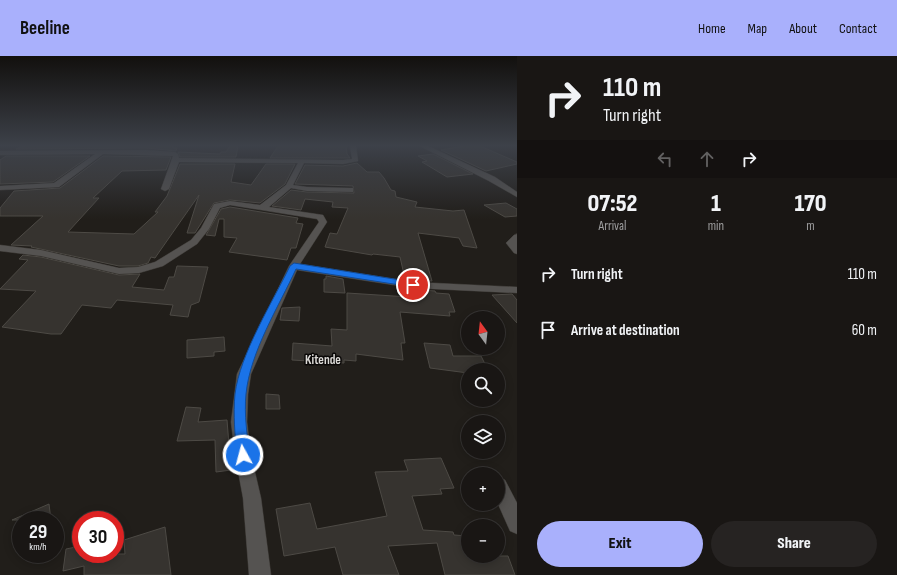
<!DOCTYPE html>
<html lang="en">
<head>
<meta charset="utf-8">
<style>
  :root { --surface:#191614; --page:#262322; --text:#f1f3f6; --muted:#9f9fa0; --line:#373534; --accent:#a9b0fc }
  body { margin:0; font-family:"Sofia Sans Condensed",sans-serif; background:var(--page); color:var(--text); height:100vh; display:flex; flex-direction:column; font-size:15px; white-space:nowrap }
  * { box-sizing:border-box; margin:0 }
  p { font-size:13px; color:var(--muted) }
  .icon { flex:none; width:22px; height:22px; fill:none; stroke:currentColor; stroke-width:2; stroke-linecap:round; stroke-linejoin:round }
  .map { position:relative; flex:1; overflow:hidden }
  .sheet { display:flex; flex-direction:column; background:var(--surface); width:380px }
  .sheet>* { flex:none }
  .hud { background:#191614; color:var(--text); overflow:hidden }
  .needle { width:26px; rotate:345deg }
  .fabs { position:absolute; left:461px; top:255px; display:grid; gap:8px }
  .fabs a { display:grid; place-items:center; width:44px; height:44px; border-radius:50%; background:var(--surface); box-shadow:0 2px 10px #0003,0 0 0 1px var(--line); font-size:20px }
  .speed { position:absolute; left:12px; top:455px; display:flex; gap:8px; font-size:20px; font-weight:700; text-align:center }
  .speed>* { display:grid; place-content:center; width:52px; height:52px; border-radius:50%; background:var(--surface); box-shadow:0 2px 10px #0003,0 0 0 1px var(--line); line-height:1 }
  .speed small { font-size:10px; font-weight:400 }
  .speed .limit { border:6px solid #d22; background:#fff; color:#111 }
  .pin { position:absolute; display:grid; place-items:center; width:34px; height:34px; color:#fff; margin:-17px; border:2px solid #fff; border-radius:50%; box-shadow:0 1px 4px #0007 }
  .me { position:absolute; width:44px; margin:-22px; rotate:353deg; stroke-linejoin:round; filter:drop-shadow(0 0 3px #0008) }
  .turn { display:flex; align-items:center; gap:14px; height:84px; padding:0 20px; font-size:18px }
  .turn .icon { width:52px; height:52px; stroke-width:2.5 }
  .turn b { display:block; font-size:28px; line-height:34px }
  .lanes { display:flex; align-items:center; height:38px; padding:0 20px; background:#0003; justify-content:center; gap:20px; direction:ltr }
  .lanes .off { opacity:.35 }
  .eta { display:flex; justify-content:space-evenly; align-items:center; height:68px; text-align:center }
  .eta b { font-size:24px; font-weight:800; line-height:28px }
  .action { display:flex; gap:8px; margin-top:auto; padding:8px 20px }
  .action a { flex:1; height:46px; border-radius:24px; background:var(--accent); color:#111; font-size:16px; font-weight:800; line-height:46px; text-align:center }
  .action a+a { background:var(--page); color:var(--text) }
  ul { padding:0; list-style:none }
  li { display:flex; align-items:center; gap:12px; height:56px; padding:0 20px }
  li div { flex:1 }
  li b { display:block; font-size:15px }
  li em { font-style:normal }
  header { display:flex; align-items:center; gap:24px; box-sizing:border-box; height:56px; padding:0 20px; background:var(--accent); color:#111 }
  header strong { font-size:19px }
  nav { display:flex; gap:22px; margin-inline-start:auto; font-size:14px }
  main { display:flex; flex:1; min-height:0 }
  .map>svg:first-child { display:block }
  .building { fill:#36332f; stroke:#4d4a45 }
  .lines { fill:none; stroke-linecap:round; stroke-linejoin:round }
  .street-casing { stroke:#3b3834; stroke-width:1 }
  .street { fill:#555351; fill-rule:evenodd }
  .route { fill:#1a73e8; stroke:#114b97 }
  .labels { text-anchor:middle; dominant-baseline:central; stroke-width:3; stroke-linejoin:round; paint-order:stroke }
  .quarter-label { font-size:13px; font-weight:bold; fill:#dcdad7; stroke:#0a0807 }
</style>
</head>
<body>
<header>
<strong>Beeline</strong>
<nav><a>Home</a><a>Map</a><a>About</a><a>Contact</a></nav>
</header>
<main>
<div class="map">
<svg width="517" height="519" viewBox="0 0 517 519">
  <rect width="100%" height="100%" fill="#211e1a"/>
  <!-- building -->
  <g class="building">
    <path d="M27 90H173V92H177L176 95 146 92 16 93 20 91Z"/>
    <path d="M230 90H238L236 101H180L178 96 220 98 221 96H226Z"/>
    <path d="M278 90H346L347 98 350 102H270Z"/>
    <path d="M464 90H480L517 106V108L486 115 441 94Z"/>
    <path d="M433 98 473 118 447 121 422 106 427 105 418 100Z"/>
    <path d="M6 100H90L53 126 0 128V104Z"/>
    <path d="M103 100 171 101 166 114 122 115 93 142H99L68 176 134 178 158 156H155L167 140 180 108H235L231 126 251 129 266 108H295L285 128 260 147 230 144 214 147 195 177H187L199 139 155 202 151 201 148 207 138 210H119L31 191 32 190 11 189 43 160H0V152L14 135 60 132Z"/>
    <path d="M357 107 367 116H379L384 122 391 134 395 135 396 141 417 146 415 151 453 155 464 154 477 192 463 190 459 182 418 177 432 225 405 223 400 201 373 198 372 199 325 191 330 177 337 178 348 152 332 151 333 146 305 143 301 154 272 150 291 134 307 136 354 137 353 130 295 128 305 109 343 110Z"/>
    <path d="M506 147 517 153V160L505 161 484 149Z"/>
    <path d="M230 151 298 162 296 167 303 168 296 192H291L287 204 229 196 237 182 224 181V163H219L215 180 206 179 221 153Z"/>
    <path d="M23 199 41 201 119 219 140 218 132 231 164 234 169 221H174L177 210 208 211 199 246 191 249 188 261 170 259 173 249 117 244 111 252 82 249 61 278H51L2 271 36 235 0 233 28 204 19 203Z"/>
    <path d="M326 220 343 223 345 237 324 236V223H326Z"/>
    <path d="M407 233 435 235 436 237 449 238 455 256H449L450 260 400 256 405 287H401L403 304 356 298V305L344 304V307L292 304 293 287 332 290 331 273 347 274V237L409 241Z"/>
    <path d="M512 238 517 244V267L492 239Z"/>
    <path d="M300 251 299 265 280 264 282 252Z"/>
    <path d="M224 281 225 295 214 296V300L187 302V284Z"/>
    <path d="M424 287 450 289 453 300H481L488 314H468V317L430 312Z"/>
    <path d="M266 338 279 339 280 353H266Z"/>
    <path d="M186 351 201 352 198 366 227 364 231 414 216 416 215 384 177 385Z"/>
    <path d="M441 402 454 432 440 433 442 438 412 440 423 474 453 476 454 479 468 480V500H508L515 519H445L437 487 388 490 399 519H343L335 491 284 500 276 453 310 447 317 473 387 460 375 416 408 415 404 404Z"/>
    <path d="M49 448 51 464H12Z"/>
    <path d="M165 471 171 519H84V510L63 515 66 493 81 490V498H125L124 484Z"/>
  </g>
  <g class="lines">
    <defs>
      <g id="street">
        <path d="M350 90H356L358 105 343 108 304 107 293 129 307 131 350 132H353V136L307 135 291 132 269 151 323 159 327 166 300 208 413 226 517 231V237L413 232 297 214 251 318 248 338 247 366 251 399 261 442 271 519H249L243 442 235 399 231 366 237 318 289 210 319 166 317 163 230 149 220 152 209 173 197 188 163 210 139 217 119 218 41 200 0 195V189L41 194 119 212 138 211 155 206 191 184 201 172 214 148 230 145 260 149 286 129 298 107 179 106 169 133 165 135 161 133 173 100 103 98 59 131 0 134V130L54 127 95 98 0 99V95L146 94 175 96 178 98 179 102 343 104 352 103Z"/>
        <path d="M420 90H428L495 121 517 136V141L489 125Z"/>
        <path d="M517 178V198L514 197 506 187 514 179Z"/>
        <path d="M499 421 505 424 517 447V478L510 475 498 448Z"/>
      </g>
    </defs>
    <!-- street casing -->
    <use href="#street" class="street-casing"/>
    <!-- street -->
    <use href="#street" class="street"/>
  </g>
  <!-- sky -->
  <linearGradient id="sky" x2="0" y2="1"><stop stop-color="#12100e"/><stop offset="0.55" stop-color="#3d4149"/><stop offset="1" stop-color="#3d4149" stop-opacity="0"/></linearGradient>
  <rect width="517" height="163" fill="url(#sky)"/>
  <!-- route -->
  <path class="route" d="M294 207 413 226 417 229 413 231 296 213C279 250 250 296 246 338 244 359 247 379 250 399L248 403 243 405 239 403 237 399C235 379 233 359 235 338 240 298 272 247 290 210Z"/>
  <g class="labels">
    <!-- quarter labels -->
    <g class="quarter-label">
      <text x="323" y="304">Kitende</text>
    </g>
  </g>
</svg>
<div class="fabs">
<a><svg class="needle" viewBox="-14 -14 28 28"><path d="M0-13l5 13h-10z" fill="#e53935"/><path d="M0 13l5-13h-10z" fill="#9f9fa0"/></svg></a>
<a><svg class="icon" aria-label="search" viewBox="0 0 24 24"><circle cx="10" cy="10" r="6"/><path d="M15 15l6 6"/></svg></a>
<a><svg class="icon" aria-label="layers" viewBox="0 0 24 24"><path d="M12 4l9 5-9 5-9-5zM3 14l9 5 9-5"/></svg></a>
<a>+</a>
<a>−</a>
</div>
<div class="speed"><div>29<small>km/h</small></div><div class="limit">30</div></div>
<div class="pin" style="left:413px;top:229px;background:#d93025"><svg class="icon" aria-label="arrive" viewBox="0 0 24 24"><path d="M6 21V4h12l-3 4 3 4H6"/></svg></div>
<svg class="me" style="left:243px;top:399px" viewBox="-20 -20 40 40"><circle r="17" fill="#1a73e8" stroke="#fff" stroke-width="3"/><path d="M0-11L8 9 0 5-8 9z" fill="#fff"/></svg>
</div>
<section class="sheet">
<div class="hud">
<div class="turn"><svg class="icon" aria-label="right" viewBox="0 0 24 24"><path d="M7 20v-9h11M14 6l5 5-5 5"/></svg><div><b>110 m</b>Turn right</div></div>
<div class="lanes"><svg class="icon off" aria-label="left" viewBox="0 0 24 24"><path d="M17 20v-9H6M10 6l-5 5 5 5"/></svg><svg class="icon off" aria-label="ahead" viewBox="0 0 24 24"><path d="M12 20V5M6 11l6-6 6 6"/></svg><svg class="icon" aria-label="right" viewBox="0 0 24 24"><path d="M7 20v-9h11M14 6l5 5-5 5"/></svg></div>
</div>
<div class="eta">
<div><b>07:52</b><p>Arrival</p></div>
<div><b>1</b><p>min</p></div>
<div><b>170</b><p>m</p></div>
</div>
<ul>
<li><svg class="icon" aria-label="right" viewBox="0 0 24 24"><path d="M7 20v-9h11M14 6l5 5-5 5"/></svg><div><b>Turn right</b></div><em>110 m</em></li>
<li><svg class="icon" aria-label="arrive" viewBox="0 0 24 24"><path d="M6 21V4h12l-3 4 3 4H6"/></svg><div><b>Arrive at destination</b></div><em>60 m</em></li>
</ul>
<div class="action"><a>Exit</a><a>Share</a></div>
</section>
</main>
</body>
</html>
